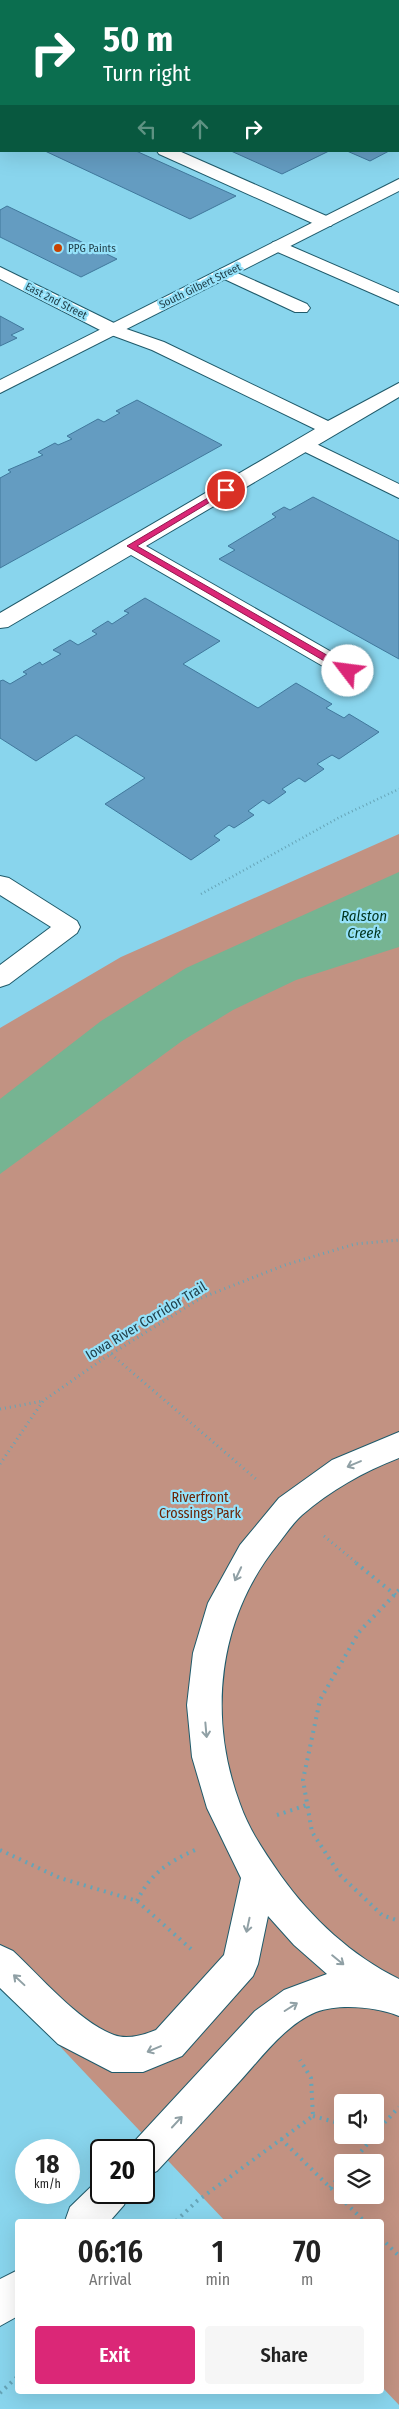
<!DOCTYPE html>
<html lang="en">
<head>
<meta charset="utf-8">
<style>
  :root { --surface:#fff; --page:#f6f6f6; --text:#222; --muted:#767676; --accent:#db2777 }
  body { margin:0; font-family:"Fira Sans Condensed",sans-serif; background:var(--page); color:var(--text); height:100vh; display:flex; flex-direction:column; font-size:19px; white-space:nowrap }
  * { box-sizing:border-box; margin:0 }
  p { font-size:16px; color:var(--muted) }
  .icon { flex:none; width:28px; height:28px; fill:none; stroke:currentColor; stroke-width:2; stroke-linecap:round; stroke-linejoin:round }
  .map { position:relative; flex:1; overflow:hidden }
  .sheet { position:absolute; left:15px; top:2219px; width:369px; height:175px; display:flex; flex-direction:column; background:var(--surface); border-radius:5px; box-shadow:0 5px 20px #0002 }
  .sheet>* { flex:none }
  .top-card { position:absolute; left:0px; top:0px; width:400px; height:152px; box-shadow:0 5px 20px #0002; background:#0b6e4f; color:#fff; overflow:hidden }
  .tools { position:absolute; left:334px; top:2094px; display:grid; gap:10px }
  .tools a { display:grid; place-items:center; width:50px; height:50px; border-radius:5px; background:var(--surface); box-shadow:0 5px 20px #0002; font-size:25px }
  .speed { position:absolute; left:15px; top:2139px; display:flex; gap:10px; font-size:25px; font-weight:700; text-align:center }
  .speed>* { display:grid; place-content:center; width:65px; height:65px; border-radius:50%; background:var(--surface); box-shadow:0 5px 20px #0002; line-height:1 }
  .speed small { font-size:12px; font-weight:400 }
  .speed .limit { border:2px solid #111; border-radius:8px; background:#fff; color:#111 }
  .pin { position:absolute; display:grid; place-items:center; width:42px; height:42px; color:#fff; margin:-21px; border:2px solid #fff; border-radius:50%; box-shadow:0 1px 5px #0007 }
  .me { position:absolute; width:55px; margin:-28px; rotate:300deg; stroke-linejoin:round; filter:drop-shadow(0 0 4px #0008) }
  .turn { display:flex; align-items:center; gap:18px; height:105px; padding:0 20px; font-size:22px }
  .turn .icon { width:65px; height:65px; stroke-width:2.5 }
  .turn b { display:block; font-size:35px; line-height:42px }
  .lanes { display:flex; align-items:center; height:48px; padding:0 20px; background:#0003; justify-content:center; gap:25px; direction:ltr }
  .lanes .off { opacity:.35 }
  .eta { display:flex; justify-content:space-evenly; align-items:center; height:85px; text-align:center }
  .eta b { font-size:30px; font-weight:600; line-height:35px }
  .button { display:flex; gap:10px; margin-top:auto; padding:10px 20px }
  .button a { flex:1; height:58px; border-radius:5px; background:var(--accent); color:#fff; font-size:20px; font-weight:600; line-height:58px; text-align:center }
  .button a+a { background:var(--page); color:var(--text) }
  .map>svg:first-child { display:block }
  .green { fill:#c29282; fill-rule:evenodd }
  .water { fill:#76b492 }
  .building { fill:#649cc1; stroke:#40789c }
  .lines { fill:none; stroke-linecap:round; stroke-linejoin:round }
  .lane-casing { stroke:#1f5a6a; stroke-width:2 }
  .street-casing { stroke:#1f5a6a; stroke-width:2 }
  .secondary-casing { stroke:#1f5a6a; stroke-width:2 }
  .path-far2 { stroke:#66a4b7; stroke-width:2.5; stroke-dasharray:1 3; stroke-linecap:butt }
  .path-far1 { stroke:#66a4b7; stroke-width:3; stroke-dasharray:1 4; stroke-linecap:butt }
  .path { stroke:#66a4b7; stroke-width:4; stroke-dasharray:2 5; stroke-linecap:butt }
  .lane { fill:#fff; fill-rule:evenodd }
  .street { fill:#fff; fill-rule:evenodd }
  .secondary { fill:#fff; fill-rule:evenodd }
  .rail-casing { stroke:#3c6774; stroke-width:4 }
  .rail { stroke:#96e2fa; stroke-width:2.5; stroke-dasharray:7; stroke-linecap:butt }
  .oneway { stroke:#90a0a5 }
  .route { fill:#db2777; stroke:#8e194d }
  .poi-dot { fill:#c84200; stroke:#96e2fa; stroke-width:2 }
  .labels { text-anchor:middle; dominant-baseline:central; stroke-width:4.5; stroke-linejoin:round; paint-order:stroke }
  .far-poi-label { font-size:11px; fill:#21414b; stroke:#96e2fa; text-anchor:start }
  .far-street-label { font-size:11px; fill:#21414b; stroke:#96e2fa }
  .street-label { font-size:14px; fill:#21414b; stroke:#96e2fa }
  .park-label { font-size:14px; fill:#6c2305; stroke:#96e2fa }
  .water-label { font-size:15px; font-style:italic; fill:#00351f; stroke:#96e2fa }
</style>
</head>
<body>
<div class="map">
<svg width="399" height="2409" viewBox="0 0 399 2409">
  <rect width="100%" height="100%" fill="#89d5ed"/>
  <!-- green -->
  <path class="green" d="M399 834V2405L381 2386V2221H225L0 1983V1028L121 957ZM342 2102H375V2135H342ZM342 2162H375V2195H342Z"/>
  <!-- water -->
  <path class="water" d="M399 872V947L296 980 233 1010 182 1041 0 1174V1099L101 1021 186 968Z"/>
  <!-- building -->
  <g class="building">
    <path d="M45 151H136L236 196 190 219Z"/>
    <path d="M231 151H329L282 174Z"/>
    <path d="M347 151H389L370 161Z"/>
    <path d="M7 206 117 259 81 277 0 237V210Z"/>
    <path d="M0 316 24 329 11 335 17 338 0 346Z"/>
    <path d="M137 400 222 445 0 568V478L11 472 8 470 43 455 38 452 55 443 58 445 72 439 67 436 98 419 104 422 120 413 116 411Z"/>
    <path d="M313 497 399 541V659L219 559 235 550 228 546 276 517 272 514 284 507 290 510Z"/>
    <path d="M145 598 220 641 183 664 258 708 296 683 332 704 326 708 344 718 349 714 379 732 339 759 332 755 317 764 324 769 305 782 299 778 282 789 286 792 269 804 263 800 248 811 254 815 234 828 229 825 214 836 220 840 191 860 105 804 145 778 76 735 36 761 0 738V681L3 680 10 684 27 674 23 672 40 662 42 665 61 654 53 650 70 640 78 645 97 634 92 631 108 621 112 624 129 613 124 611Z"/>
  </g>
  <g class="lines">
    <defs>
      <g id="lane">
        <path d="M164 0H181V1H165Z"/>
        <rect x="0" y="73" width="1" height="10"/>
        <path d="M157 151H179L331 218 334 222 331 226H319L159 154Z"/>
        <path d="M279 241 399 293V305L273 250 270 246 273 242Z"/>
        <path d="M226 268 307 304 310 308 307 312H295L220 277 217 273 220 269Z"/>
        <path d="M112 324 164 342 328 421 399 383V397L146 546 356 666 359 671 356 676 348 678 340 676 131 555 8 627 0 628V613L315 429 152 350 106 333 103 329 106 325Z"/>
        <path d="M0 876 9 878 77 921 80 927 77 933 9 984 0 987V965L51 927 0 895Z"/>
        <path d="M399 1432V1458C363 1472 331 1490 302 1515 293 1523 285 1535 278 1544 218 1618 207 1716 240 1804 249 1830 265 1853 281 1876 311 1918 352 1956 399 1979V2016C377 2007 340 2003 316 2012 285 2025 262 2057 240 2081 213 2111 185 2141 157 2171L144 2177V2150H128L131 2145 255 2011 284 1990 327 1974 294 1945 268 1916 258 1964 253 1976 182 2056 143 2072H112L58 2044 0 1988V1945L13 1951C40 1976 80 2023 114 2035 127 2040 144 2035 156 2030L224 1955 241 1878 207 1808 192 1757 187 1705 193 1653 208 1603 240 1545 279 1498 332 1460Z"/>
        <path d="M101 2177V2192H130L124 2205 110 2221H65L70 2207Z"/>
        <path d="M18 2270V2316L0 2326V2279Z"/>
      </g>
      <g id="street">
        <path d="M0 267 118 325 121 329 118 333H106L0 279Z"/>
        <path d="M304 438 399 484V498L297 448 294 444 297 440Z"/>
      </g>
      <path id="secondary" d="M399 179V191L0 393V380Z"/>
    </defs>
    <!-- lane casing -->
    <use href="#lane" class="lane-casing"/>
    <!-- street casing -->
    <use href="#street" class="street-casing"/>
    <!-- secondary casing -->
    <use href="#secondary" class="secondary-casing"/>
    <!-- path-far2 -->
    <path class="path-far2" d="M201 894 340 817 399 789"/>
    <!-- path-far1 -->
    <g class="path-far1">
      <path d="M111 1354 256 1479"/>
      <path d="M0 1409 43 1401"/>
      <path d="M0 1464 43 1401 103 1359 201 1298 285 1265 355 1244 399 1240"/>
      <path d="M324 1536 358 1564"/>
    </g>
    <!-- path -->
    <g class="path">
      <path d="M356 1563 399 1598"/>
      <path d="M399 1590 359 1632 320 1700 303 1780 312 1832 340 1875 382 1915 399 1921"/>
      <path d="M277 1815 307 1805"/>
      <path d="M0 1850 60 1878 137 1901 191 1949"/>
      <path d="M137 1901C150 1874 168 1862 195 1850"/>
      <path d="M313 2116 342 2124"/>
      <path d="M375 2133 399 2107"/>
      <path d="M281 2139 364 2221"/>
      <path d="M352 2162 376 2134"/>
      <path d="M330 2188 342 2173"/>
      <path d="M176 2221 197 2201 313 2116 311 2078 300 2060"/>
      <path d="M381 2238 399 2256"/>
      <path d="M0 2393 18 2376"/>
    </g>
    <!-- lane -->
    <use href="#lane" class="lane"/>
    <!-- street -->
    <use href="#street" class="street"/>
    <!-- secondary -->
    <use href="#secondary" class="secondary"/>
    <defs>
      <g id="rail">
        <path d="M84 1 87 0"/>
        <path d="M113 1 116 0"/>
      </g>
    </defs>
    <!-- rail casing -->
    <use href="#rail" class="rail-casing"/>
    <!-- rail -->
    <use href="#rail" class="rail"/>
  </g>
  <!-- one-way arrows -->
  <defs><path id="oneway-shaft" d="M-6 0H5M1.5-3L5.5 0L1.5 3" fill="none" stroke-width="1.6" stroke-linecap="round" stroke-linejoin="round" transform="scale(1.25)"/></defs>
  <g class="oneway">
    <use href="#oneway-shaft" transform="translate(354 1464) rotate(157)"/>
    <use href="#oneway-shaft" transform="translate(238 1574) rotate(115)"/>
    <use href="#oneway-shaft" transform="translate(206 1730) rotate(85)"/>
    <use href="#oneway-shaft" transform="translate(248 1925) rotate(102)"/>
    <use href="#oneway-shaft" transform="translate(338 1960) rotate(39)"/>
    <use href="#oneway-shaft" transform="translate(19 1980) rotate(-137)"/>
    <use href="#oneway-shaft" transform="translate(291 2007) rotate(-32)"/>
    <use href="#oneway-shaft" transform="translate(154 2049) rotate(157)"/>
    <use href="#oneway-shaft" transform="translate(177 2122) rotate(-47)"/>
  </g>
  <!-- route -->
  <path class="route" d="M223 489 230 490 137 546 351 669V673H345L127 546Z"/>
  <!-- markers -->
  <circle class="poi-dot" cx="58" cy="248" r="5"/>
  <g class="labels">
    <!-- far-poi labels -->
    <g class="far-poi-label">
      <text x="68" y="248">PPG Paints</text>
    </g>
    <!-- far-street labels -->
    <g class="far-street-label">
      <text transform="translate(200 286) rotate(-26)">South Gilbert Street</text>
      <text transform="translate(56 301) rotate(27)">East 2nd Street</text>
    </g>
    <!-- street labels -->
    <g class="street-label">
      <text transform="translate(146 1321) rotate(-31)">Iowa River Corridor Trail</text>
    </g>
    <!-- park labels -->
    <g class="park-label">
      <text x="200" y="1497">Riverfront<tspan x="200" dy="16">Crossings Park</tspan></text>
    </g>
    <!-- water labels -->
    <g class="water-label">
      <text x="364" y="916">Ralston<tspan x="364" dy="17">Creek</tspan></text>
    </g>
  </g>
</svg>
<div class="tools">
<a><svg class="icon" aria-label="sound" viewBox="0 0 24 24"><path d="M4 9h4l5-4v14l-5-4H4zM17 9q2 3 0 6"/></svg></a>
<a><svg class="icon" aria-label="layers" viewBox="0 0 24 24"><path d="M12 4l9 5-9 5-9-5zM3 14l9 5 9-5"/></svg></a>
</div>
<div class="speed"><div>18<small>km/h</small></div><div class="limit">20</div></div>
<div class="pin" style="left:226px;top:490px;background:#d93025"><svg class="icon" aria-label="arrive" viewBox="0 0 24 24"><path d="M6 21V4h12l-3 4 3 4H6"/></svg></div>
<svg class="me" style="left:348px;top:671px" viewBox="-20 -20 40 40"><circle r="19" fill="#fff"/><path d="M0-13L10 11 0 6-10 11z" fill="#db2777"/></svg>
<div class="top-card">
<div class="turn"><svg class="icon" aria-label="right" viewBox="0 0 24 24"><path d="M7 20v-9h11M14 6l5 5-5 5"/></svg><div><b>50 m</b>Turn right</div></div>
<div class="lanes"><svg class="icon off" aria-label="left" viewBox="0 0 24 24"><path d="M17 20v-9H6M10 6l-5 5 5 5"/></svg><svg class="icon off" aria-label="ahead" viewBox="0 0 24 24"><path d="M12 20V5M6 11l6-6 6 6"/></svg><svg class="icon" aria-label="right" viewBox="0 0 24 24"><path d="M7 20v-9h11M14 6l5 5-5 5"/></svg></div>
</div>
<section class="sheet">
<div class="eta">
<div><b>06:16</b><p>Arrival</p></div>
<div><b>1</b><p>min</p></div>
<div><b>70</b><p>m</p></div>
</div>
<div class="button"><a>Exit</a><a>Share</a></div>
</section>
</div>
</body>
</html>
